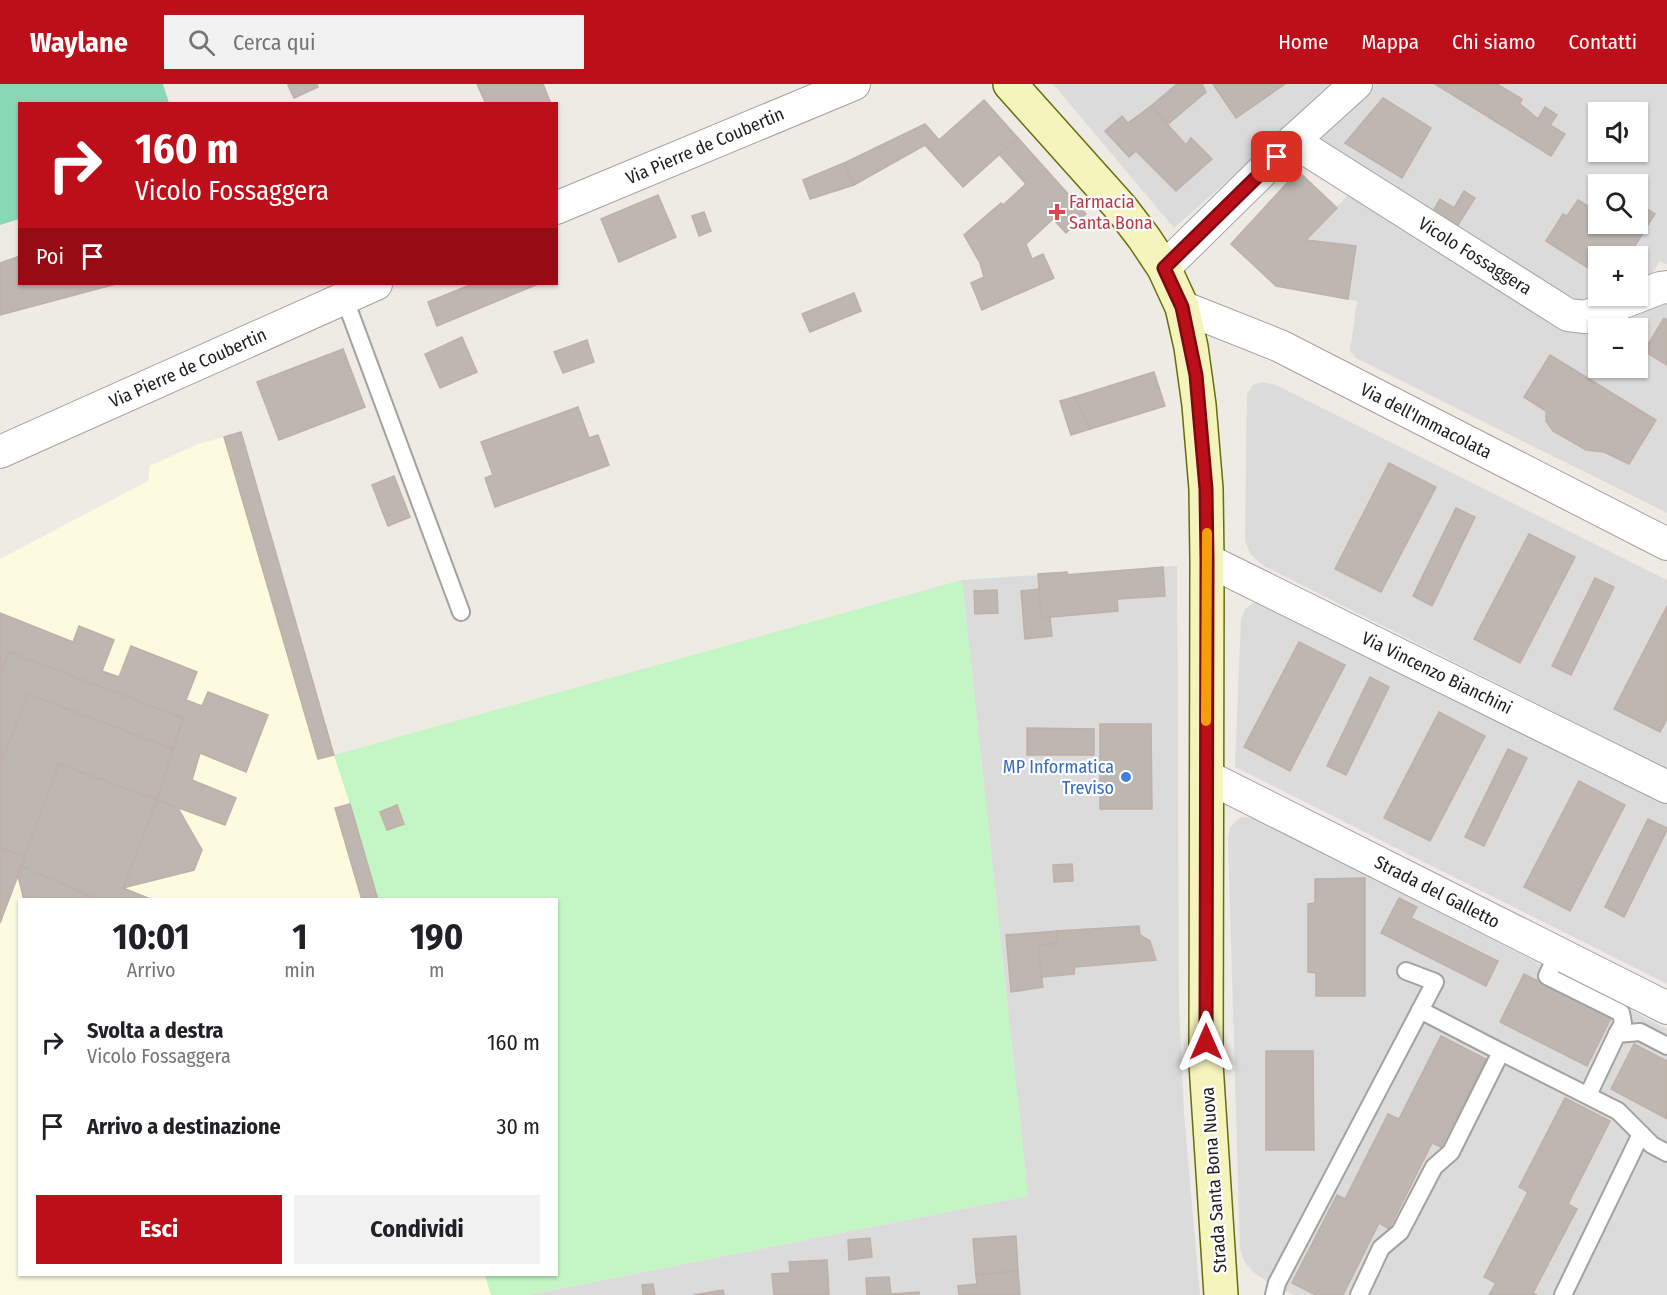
<!DOCTYPE html>
<html lang="it">
<head>
<meta charset="utf-8">
<style>
  :root { --surface:#fff; --page:#f2f2f2; --text:#202124; --muted:#757577; --accent:#bd0f1a }
  body { margin:0; font-family:"Fira Sans Condensed",sans-serif; background:var(--page); color:var(--text); height:100vh; display:flex; flex-direction:column; font-size:22px; white-space:nowrap }
  * { box-sizing:border-box; margin:0 }
  p { font-size:20px; color:var(--muted) }
  .icon { flex:none; width:33px; height:33px; fill:none; stroke:currentColor; stroke-width:2; stroke-linecap:round; stroke-linejoin:round }
  .map { position:relative; flex:1; overflow:hidden }
  .side { position:absolute; left:18px; top:814px; width:540px; height:378px; display:flex; flex-direction:column; background:var(--surface); border-radius:0px; box-shadow:0 2px 4px #0004 }
  .side>* { flex:none }
  .banner { position:absolute; left:18px; top:18px; width:540px; height:183px; border-radius:0px; box-shadow:0 2px 4px #0004; background:#bd0f1a; color:#fff; overflow:hidden }
  .controls { position:absolute; left:1588px; top:18px; display:grid; gap:12px }
  .controls a { display:grid; place-items:center; width:60px; height:60px; border-radius:0px; background:var(--surface); box-shadow:0 2px 4px #0004; font-size:30px }
  .pin { position:absolute; display:grid; place-items:center; width:51px; height:51px; color:#fff; margin:-26px; border-radius:12px; box-shadow:0 3px 9px #0006 }
  .me { position:absolute; width:66px; margin:-33px; rotate:0deg; stroke-linejoin:round; filter:drop-shadow(0 0 4px #0008) }
  .turn { display:flex; align-items:center; gap:21px; height:126px; padding:0 18px; font-size:27px }
  .turn .icon { width:78px; height:78px; stroke-width:2.5 }
  .turn b { display:block; font-size:42px; line-height:51px }
  .then { display:flex; align-items:center; height:57px; padding:0 18px; background:#0003; gap:12px; font-size:22px }
  .eta { display:flex; justify-content:space-evenly; align-items:center; height:102px; text-align:center }
  .eta b { font-size:36px; font-weight:700; line-height:42px }
  .primary-button { display:flex; gap:12px; margin-top:auto; padding:12px 18px }
  .primary-button a { flex:1; height:69px; border-radius:0px; background:var(--accent); color:#fff; font-size:24px; font-weight:700; line-height:69px; text-align:center }
  .primary-button a+a { background:var(--page); color:var(--text) }
  ul { padding:0; list-style:none }
  li { display:flex; align-items:center; gap:18px; height:84px; padding:0 18px }
  li div { flex:1 }
  li b { display:block; font-size:22px }
  li em { font-style:normal }
  header { display:flex; align-items:center; gap:36px; box-sizing:border-box; height:84px; padding:0 30px; background:var(--accent); color:#fff }
  header strong { font-size:28px }
  nav { display:flex; gap:33px; margin-inline-start:auto; font-size:21px }
  .search { width:420px; height:54px; background:var(--page); display:flex; align-items:center; gap:15px; box-sizing:border-box; padding:0 21px; border-radius:0px; color:var(--muted); font-size:22px }
  .map>svg:first-child { display:block }
  .residential { fill:#dcdbdb; fill-rule:evenodd }
  .education { fill:#fdfbdf }
  .park { fill:#c4f5c5 }
  .pitch { fill:#88d8b4 }
  .building { fill:#beb6b1; stroke:#bfb0a8; stroke-width:1.5 }
  .lines { fill:none; stroke-linecap:round; stroke-linejoin:round }
  .lane-casing { stroke:#a2a2a2; stroke-width:20 }
  .street-casing { stroke:#a2a2a2; stroke-width:34 }
  .secondary-casing { stroke:#686d0d; stroke-width:36 }
  .lane { stroke:#fff; stroke-width:16 }
  .street { stroke:#fff; stroke-width:32 }
  .secondary { stroke:#f5f4bc; stroke-width:33 }
  .route-casing { stroke:#7b0a11; stroke-width:15 }
  .route { stroke:#bd0f1a; stroke-width:10 }
  .slow { stroke:#f59e0b; stroke-width:10 }
  .health-dot { fill:#e0444e; stroke:#fff; stroke-width:2 }
  .shop-dot { fill:#3f7fe0; stroke:#fff; stroke-width:2 }
  .labels { text-anchor:middle; dominant-baseline:central; stroke-width:4.5; stroke-linejoin:round; paint-order:stroke }
  .street-label { font-size:18px; fill:#1e1e1e; stroke:#fff }
  .health-label { font-size:18px; fill:#be3a42; stroke:#fff; text-anchor:start }
  .shop-label { font-size:18px; fill:#366cbe; stroke:#fff; text-anchor:end }
</style>
</head>
<body>
<header>
<strong>Waylane</strong>
<div class="search"><svg class="icon" aria-label="search" viewBox="0 0 24 24"><circle cx="10" cy="10" r="6"/><path d="M15 15l6 6"/></svg>Cerca qui</div>
<nav><a>Home</a><a>Mappa</a><a>Chi siamo</a><a>Contatti</a></nav>
</header>
<div class="map">
<svg width="1667" height="1211" viewBox="0 0 1667 1211">
  <rect width="100%" height="100%" fill="#eeeae4"/>
  <!-- residential -->
  <g class="residential">
    <path d="M1053 0H1337L1174 144Z"/>
    <path d="M1375 0H1667V181L1660 177 1645 200 1638 202V172H1599V212L1575 220 1313 57ZM1599 28H1638V68H1599ZM1599 100H1638V140H1599Z"/>
    <path d="M1298 87 1336 123 1353 107 1573 249 1662 216 1667 217V429L1356 274 1350 267 1357 217 1276 202 1231 160ZM1599 244H1638V284H1599Z"/>
    <path d="M1262 298 1276 301 1667 496V685L1264 482 1251 471 1245 457 1247 310 1253 301Z"/>
    <path d="M1177 482 1179 923 1184 1030 1200 1211H528L1028 1112 962 496Z"/>
    <path d="M1263 517 1667 720V900L1235 683 1241 536 1245 525 1253 519Z"/>
    <path d="M1241 733 1255 734 1667 945V1211H1294L1266 1197 1252 1187 1244 1177 1240 1164 1228 755 1230 743Z"/>
  </g>
  <!-- education -->
  <path class="education" d="M241 348 378 816H20V1191H485L491 1211H0V475L148 397 150 382 198 360Z"/>
  <!-- park -->
  <path class="park" d="M962 496 1028 1112 528 1211H491L485 1191H556V816H378L350 720 334 671Z"/>
  <!-- pitch -->
  <path class="pitch" d="M0 0H163L169 19 20 20 19 135 0 141Z"/>
  <!-- building -->
  <g class="building">
    <path d="M290 0H317L318 3 294 14 288 1Z"/>
    <path d="M477 0H543L551 20H486Z"/>
    <path d="M1177 0H1202L1206 8 1168 40 1151 22Z"/>
    <path d="M1213 0H1285L1236 34Z"/>
    <path d="M1435 0H1497L1522 15 1520 20 1538 35 1545 23 1557 31 1550 41 1565 50 1551 72Z"/>
    <path d="M1383 14 1431 44 1402 94 1345 59Z"/>
    <path d="M984 16 1018 54 963 103 925 61 854 101 844 79 925 40 939 56Z"/>
    <path d="M1151 22 1186 61 1191 54 1212 75 1176 107 1136 67 1129 73 1105 47 1122 32 1128 39Z"/>
    <path d="M1018 54 1086 130 1066 149 1053 135 1026 160 1032 175 1043 170 1054 194 982 226 971 199 984 193 980 179 964 151 1001 119 1003 121 1026 100 999 70Z"/>
    <path d="M844 79 854 101 810 115 803 96Z"/>
    <path d="M1298 87 1337 124 1306 156 1356 162 1348 215 1276 202 1231 160Z"/>
    <path d="M1599 103V117L1592 113Z"/>
    <path d="M1464 107 1475 114 1456 144 1432 129 1440 115 1454 124Z"/>
    <path d="M658 111 676 153 619 178 601 135Z"/>
    <path d="M1578 116 1596 127 1599 122V140H1638V119L1655 130 1633 165 1626 160 1617 172H1599V191L1546 157 1563 130 1567 132Z"/>
    <path d="M704 128 711 147 699 152 692 132Z"/>
    <path d="M20 172V200H116L0 231V179Z"/>
    <path d="M470 200H538L437 242 428 218 470 201Z"/>
    <path d="M854 209 861 227 810 248 802 230Z"/>
    <path d="M1664 234 1667 236V281L1644 267Z"/>
    <path d="M462 253 477 288 440 304 425 270Z"/>
    <path d="M587 256 594 278 563 289 554 268Z"/>
    <path d="M343 265 365 323 279 356 257 298Z"/>
    <path d="M1550 271 1656 336 1629 380 1604 368 1586 366 1553 347 1546 337V327L1524 313Z"/>
    <path d="M1154 288 1165 322 1090 345 1074 313Z"/>
    <path d="M1074 313 1090 345 1071 351 1060 317Z"/>
    <path d="M578 323 589 354 598 351 609 381 495 423 485 394 493 391 481 358Z"/>
    <path d="M241 348 334 671 318 675 224 353Z"/>
    <path d="M1389 379 1436 403 1381 508 1335 485Z"/>
    <path d="M394 392 410 433 388 442 372 401Z"/>
    <path d="M1456 424 1475 433 1432 522 1413 512Z"/>
    <path d="M1529 450 1575 473 1520 579 1474 555Z"/>
    <path d="M1163 483 1165 512 1117 515 1118 527 1041 534 1038 490 1067 488V491Z"/>
    <path d="M1595 494 1614 503 1571 591 1552 582Z"/>
    <path d="M1039 505 1041 534 1050 533 1052 552 1025 555 1021 507Z"/>
    <path d="M997 506 998 529 975 530 974 507Z"/>
    <path d="M1667 522V635L1660 648 1614 625Z"/>
    <path d="M0 529 73 558 79 542 114 556 102 587 119 593 131 562 197 588 186 616 202 622 208 608 268 631 246 688 200 669 192 696 236 714 225 741 157 716 183 634 9 568 0 593Z"/>
    <path d="M1299 558 1345 581 1290 687 1244 663Z"/>
    <path d="M9 568 183 634 173 665 28 610 0 683V593Z"/>
    <path d="M1370 593 1389 603 1346 691 1327 682Z"/>
    <path d="M28 610 173 665 157 716 59 680 25 773 0 764V683Z"/>
    <path d="M1439 628 1485 652 1430 757 1384 734Z"/>
    <path d="M1100 640H1151L1152 725H1100Z"/>
    <path d="M1027 644 1094 645V671H1027Z"/>
    <path d="M1508 665 1527 674 1484 762 1465 753Z"/>
    <path d="M59 680 157 716 123 804 153 816H99L21 782Z"/>
    <path d="M1579 697 1625 721 1570 827 1524 803Z"/>
    <path d="M157 716 178 724 202 766 194 786 123 804Z"/>
    <path d="M350 720 378 816H362L335 724Z"/>
    <path d="M397 721 404 740 387 746 380 728Z"/>
    <path d="M1648 735 1667 744V746L1624 833 1605 823Z"/>
    <path d="M0 764 25 773 0 839Z"/>
    <path d="M1072 780 1073 797 1054 798 1053 781Z"/>
    <path d="M21 782 99 816H24L18 792Z"/>
    <path d="M1365 794V912H1316V889L1308 888V820L1315 819V795Z"/>
    <path d="M1399 814 1417 823 1411 834 1498 877 1486 902 1381 849Z"/>
    <path d="M1139 842 1140 851 1150 857 1156 876 1075 883 1074 890 1042 893 1038 862 1057 859V847Z"/>
    <path d="M1057 847V859L1038 862 1043 903 1011 908 1006 851Z"/>
    <path d="M1524 890 1611 934 1587 982 1500 938Z"/>
    <path d="M1441 952 1486 975 1441 1063 1432 1059 1389 1145 1379 1139 1343 1211H1316L1292 1199 1337 1111 1345 1115 1388 1030 1399 1035Z"/>
    <path d="M1634 960 1667 977V1035L1611 1005Z"/>
    <path d="M1266 967H1313L1314 1066H1266Z"/>
    <path d="M1565 1014 1610 1037 1568 1120 1577 1125 1533 1209 1537 1211H1489L1496 1199 1484 1193 1528 1108 1519 1103Z"/>
    <path d="M1016 1152 1018 1187 976 1191 973 1155Z"/>
    <path d="M870 1154 872 1173 849 1176 848 1156Z"/>
    <path d="M827 1176 829 1211H774L772 1190 790 1189 789 1178Z"/>
    <path d="M1018 1187 1020 1211H959L958 1202 977 1200 976 1191Z"/>
    <path d="M889 1193 891 1210 919 1208V1211H867L866 1194Z"/>
    <path d="M653 1200 655 1211H643L642 1201Z"/>
    <path d="M723 1206 724 1211H693Z"/>
  </g>
  <g class="lines">
    <defs>
      <g id="lane">
        <path d="M344 213 461 528"/>
        <path d="M1558 869 1547 892 1621 929 1623 939 1617 950"/>
        <path d="M1420 926 1501 968"/>
        <path d="M1588 1011 1617 950 1640 948 1667 962"/>
        <path d="M1274 1211 1277 1199 1435 898 1406 887"/>
        <path d="M1359 1211 1381 1164 1400 1148 1434 1083 1451 1068 1501 968 1618 1027 1652 1061 1667 1069"/>
        <path d="M1563 1211 1641 1050"/>
      </g>
      <g id="street">
        <path d="M1293 57 1568 231 1585 233 1660 204 1667 203"/>
        <path d="M556 124 854 0"/>
        <path d="M1164 184 1293 57 1356 0"/>
        <path d="M1182 223 1280 262 1667 460"/>
        <path d="M0 368 376 200"/>
        <path d="M1207 476 1667 703"/>
        <path d="M1206 692 1667 924"/>
      </g>
      <path id="secondary" d="M1010 0 1121 124 1144 154 1164 184 1182 223 1191 263 1199 321 1206 405 1207 476 1206 980 1221 1211"/>
    </defs>
    <!-- lane casing -->
    <use href="#lane" class="lane-casing"/>
    <!-- street casing -->
    <use href="#street" class="street-casing"/>
    <!-- secondary casing -->
    <use href="#secondary" class="secondary-casing"/>
    <!-- lane -->
    <use href="#lane" class="lane"/>
    <!-- street -->
    <use href="#street" class="street"/>
    <!-- secondary -->
    <use href="#secondary" class="secondary"/>
  </g>
  <g class="lines">
    <defs>
      <path id="route" d="M1206 958 1207 476 1206 405 1196 291 1182 223 1164 184 1277 73"/>
    </defs>
    <!-- route casing -->
    <use href="#route" class="route-casing"/>
    <!-- route -->
    <use href="#route" class="route"/>
    <!-- slow -->
    <path class="slow" d="M1206 637 1207 449"/>
  </g>
  <!-- markers -->
  <path class="health-dot" d="M1054 119h6v6h6v6h-6v6h-6v-6h-6v-6h6z"/>
  <circle class="shop-dot" cx="1126" cy="693" r="6"/>
  <g class="labels">
    <!-- street labels -->
    <g class="street-label">
      <text transform="translate(705 62) rotate(-23)">Via Pierre de Coubertin</text>
      <text transform="translate(1475 172) rotate(32)">Vicolo Fossaggera</text>
      <text transform="translate(188 284) rotate(-24)">Via Pierre de Coubertin</text>
      <text transform="translate(1426 337) rotate(27)">Via dell'Immacolata</text>
      <text transform="translate(1437 589) rotate(26)">Via Vincenzo Bianchini</text>
      <text transform="translate(1437 808) rotate(27)">Strada del Galletto</text>
      <text transform="translate(1214 1096) rotate(-94)">Strada Santa Bona Nuova</text>
    </g>
    <!-- health labels -->
    <g class="health-label">
      <text x="1069" y="118">Farmacia<tspan x="1069" dy="21">Santa Bona</tspan></text>
    </g>
    <!-- shop labels -->
    <g class="shop-label">
      <text x="1114" y="683">MP Informatica<tspan x="1114" dy="21">Treviso</tspan></text>
    </g>
  </g>
</svg>
<div class="controls">
<a><svg class="icon" aria-label="sound" viewBox="0 0 24 24"><path d="M4 9h4l5-4v14l-5-4H4zM17 9q2 3 0 6"/></svg></a>
<a><svg class="icon" aria-label="search" viewBox="0 0 24 24"><circle cx="10" cy="10" r="6"/><path d="M15 15l6 6"/></svg></a>
<a>+</a>
<a>−</a>
</div>
<div class="pin" style="left:1277px;top:73px;background:#d93025"><svg class="icon" aria-label="arrive" viewBox="0 0 24 24"><path d="M6 21V4h12l-3 4 3 4H6"/></svg></div>
<svg class="me" style="left:1206px;top:958px" viewBox="-20 -20 40 40"><path d="M0-17L14 15 0 8-14 15z" fill="#bd0f1a" stroke="#fff" stroke-width="4"/></svg>
<div class="banner">
<div class="turn"><svg class="icon" aria-label="right" viewBox="0 0 24 24"><path d="M7 20v-9h11M14 6l5 5-5 5"/></svg><div><b>160 m</b>Vicolo Fossaggera</div></div>
<div class="then">Poi<svg class="icon" aria-label="arrive" viewBox="0 0 24 24"><path d="M6 21V4h12l-3 4 3 4H6"/></svg></div>
</div>
<section class="side">
<div class="eta">
<div><b>10:01</b><p>Arrivo</p></div>
<div><b>1</b><p>min</p></div>
<div><b>190</b><p>m</p></div>
</div>
<ul>
<li><svg class="icon" aria-label="right" viewBox="0 0 24 24"><path d="M7 20v-9h11M14 6l5 5-5 5"/></svg><div><b>Svolta a destra</b><p>Vicolo Fossaggera</p></div><em>160 m</em></li>
<li><svg class="icon" aria-label="arrive" viewBox="0 0 24 24"><path d="M6 21V4h12l-3 4 3 4H6"/></svg><div><b>Arrivo a destinazione</b></div><em>30 m</em></li>
</ul>
<div class="primary-button"><a>Esci</a><a>Condividi</a></div>
</section>
</div>
</body>
</html>
